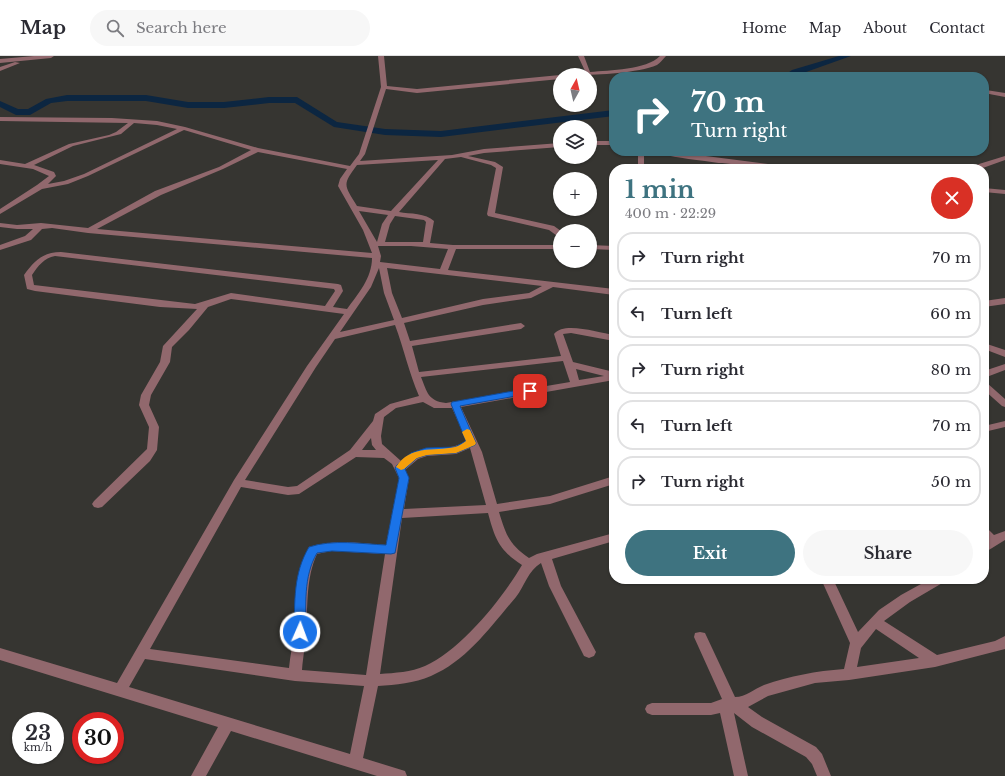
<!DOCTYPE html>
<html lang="en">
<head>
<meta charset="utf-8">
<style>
  :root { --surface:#fff; --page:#f7f7f7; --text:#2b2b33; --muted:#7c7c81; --line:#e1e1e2; --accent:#3e7380 }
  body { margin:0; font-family:"Libre Baskerville",serif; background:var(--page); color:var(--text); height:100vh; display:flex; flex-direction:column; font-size:15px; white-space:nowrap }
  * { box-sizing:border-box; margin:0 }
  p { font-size:13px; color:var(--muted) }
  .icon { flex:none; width:22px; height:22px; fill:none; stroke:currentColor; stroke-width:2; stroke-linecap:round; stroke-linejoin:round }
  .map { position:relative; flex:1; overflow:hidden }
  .side { position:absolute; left:609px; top:108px; width:380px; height:420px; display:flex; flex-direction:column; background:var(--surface); border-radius:16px; box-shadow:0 1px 3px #0004 }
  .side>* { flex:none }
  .hud { position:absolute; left:609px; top:16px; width:380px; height:84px; border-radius:16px; box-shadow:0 1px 3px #0004; background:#3e7380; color:#fff; overflow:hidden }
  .needle { width:26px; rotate:8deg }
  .tools { position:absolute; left:553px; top:12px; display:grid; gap:8px }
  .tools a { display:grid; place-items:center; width:44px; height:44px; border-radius:50%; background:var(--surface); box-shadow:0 1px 3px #0004; font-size:20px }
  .speed { position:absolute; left:12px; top:656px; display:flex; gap:8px; font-size:20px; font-weight:700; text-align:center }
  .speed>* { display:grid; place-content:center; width:52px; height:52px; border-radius:50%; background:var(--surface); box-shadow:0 1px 3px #0004; line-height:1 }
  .speed small { font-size:10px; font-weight:400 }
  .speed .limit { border:6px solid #d22; background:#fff; color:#111 }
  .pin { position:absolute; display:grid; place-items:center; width:34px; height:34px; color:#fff; margin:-17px; border-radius:8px; box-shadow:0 2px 6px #0006 }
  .me { position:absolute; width:44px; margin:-22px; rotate:2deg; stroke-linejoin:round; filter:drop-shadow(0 0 3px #0008) }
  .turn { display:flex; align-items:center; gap:14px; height:84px; padding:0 16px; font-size:18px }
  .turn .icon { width:52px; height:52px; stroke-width:2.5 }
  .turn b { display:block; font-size:28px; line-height:34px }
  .round { display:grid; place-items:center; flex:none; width:42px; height:42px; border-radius:21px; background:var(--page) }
  .head { display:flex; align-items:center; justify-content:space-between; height:68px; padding:0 16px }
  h1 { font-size:24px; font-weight:700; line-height:30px; color:var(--accent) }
  .primary-button { display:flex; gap:8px; margin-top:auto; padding:8px 16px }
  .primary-button a { flex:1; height:46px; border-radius:24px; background:var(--accent); color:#fff; font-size:16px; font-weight:700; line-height:46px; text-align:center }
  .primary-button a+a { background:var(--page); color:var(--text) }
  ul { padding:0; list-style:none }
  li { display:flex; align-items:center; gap:12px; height:50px; margin:0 8px 6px; padding:0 8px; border:2px solid var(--line); border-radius:16px }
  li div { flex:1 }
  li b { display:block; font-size:15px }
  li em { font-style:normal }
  header { display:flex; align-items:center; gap:24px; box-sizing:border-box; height:56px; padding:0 20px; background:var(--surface); border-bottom:1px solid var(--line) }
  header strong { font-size:19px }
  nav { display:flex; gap:22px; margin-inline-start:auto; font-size:14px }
  .search { width:280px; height:36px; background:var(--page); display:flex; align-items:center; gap:10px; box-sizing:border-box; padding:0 14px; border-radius:22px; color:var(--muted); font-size:15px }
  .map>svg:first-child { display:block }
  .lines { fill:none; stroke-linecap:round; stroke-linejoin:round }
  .river { fill:#0c2641; fill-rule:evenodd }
  .minor { fill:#91686d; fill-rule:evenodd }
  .route { fill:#1a73e8; stroke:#114b97 }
  .slow { fill:#f59e0b }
</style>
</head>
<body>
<header>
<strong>Map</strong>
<div class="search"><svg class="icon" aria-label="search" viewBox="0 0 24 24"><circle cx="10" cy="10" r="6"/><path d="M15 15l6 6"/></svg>Search here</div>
<nav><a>Home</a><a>Map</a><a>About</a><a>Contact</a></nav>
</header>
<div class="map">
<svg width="1005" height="720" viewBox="0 0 1005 720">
  <rect width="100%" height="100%" fill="#363531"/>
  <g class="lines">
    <!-- river -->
    <g class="river">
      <path d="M839 0H851L792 21H782L792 14Z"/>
      <path d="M67 39H146L188 46H224L269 41H297L337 66 385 73 441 75 614 54V60L441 81 385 79 334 71 295 47H269L224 52H188L146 45H67L51 47 30 59H16L0 51V45L18 53H28L46 43Z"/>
    </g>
    <!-- minor -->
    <g class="minor">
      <path d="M34 0H54L51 2 0 7V3Z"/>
      <path d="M378 0H384L387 30 417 33 560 19V23L417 37 386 33 365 98 360 105 452 99 484 93 560 87V91L484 97 468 100 495 106 503 111 495 157 554 170 561 175 560 182 549 174 488 160 487 158 496 112 491 109 461 101 445 103 399 156C410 158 426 157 434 165L430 187 453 189H560V193H456L448 214 614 233V239L553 231 531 242 483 249 404 267 410 285 521 267 525 270 521 273 412 290 419 316 561 300 554 278C564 265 599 277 614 279V285L571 277 563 278 573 306 614 316V324L461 351 482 396 497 448 550 440 614 420V428L550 448 499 456C506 479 509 488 529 502L537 498 614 477V485L552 503 561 530 596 596 594 600 589 602 584 600 549 530 541 507C528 515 525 529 516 541 492 569 467 605 431 620 414 627 396 629 378 630L363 702 405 715 407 720H377L231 675 206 720H191L218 671 0 604V592L117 627 234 424 307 310 344 258 231 243 208 251 189 274 172 291 170 306 151 339 149 349 159 371 157 394 150 405 102 451 98 452 94 451 92 448 94 445 147 393 149 371 139 349 141 339 160 306 163 290 197 253 160 251 35 235 27 233 24 219C34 205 43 196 61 196L338 228 341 229 343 235 333 251 347 253C358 238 372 222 372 202L88 177 52 172 42 173 31 184 0 194V189L25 180 33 173H17L0 171V167L17 169 41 167 88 172 155 135 219 111 251 94 184 74 88 120 68 128 42 133 0 158V153L37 129 49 120 33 113 0 108V104L25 108 69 88 109 79 116 76 128 67 0 65V61L112 62 157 65 185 71 258 92 350 110 359 98 381 31ZM134 67 157 69 177 73 84 118 64 125 48 128 56 120 54 116 34 109 73 90 121 78ZM258 96 347 113 340 123 338 130 363 174 372 197 97 173 161 139 223 113ZM438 104 391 155 357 150C344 129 342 129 357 109ZM359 155 388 159 382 168 377 186ZM395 160 424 164 426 166 423 186H385L390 168ZM378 190H411L448 193 440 213 380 206 381 200ZM55 200 334 233 335 235 325 250 231 237 195 248 34 229 32 219C38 210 44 202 55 200ZM379 212 384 237 394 264 340 276 371 231ZM387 212 542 230 529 237 483 243 402 262 392 237ZM395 269C404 293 409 317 419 340L390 348 375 358 373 365 350 394 297 430 288 431 245 424 316 311 335 283ZM563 305 570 326 446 347C428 345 427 336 421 321ZM576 313 604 320 579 324ZM423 346 434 352H452L467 385C463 387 459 389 455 390 432 397 423 386 401 405L382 388 381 380 384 361 396 352ZM371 382 372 389 376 394H362ZM470 392 486 449 404 453 409 422 405 414 418 403 427 400 456 398ZM356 401 384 402 392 408 399 422 386 489C360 487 334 483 309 491 294 518 296 545 294 575 293 588 290 600 289 612L150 593 241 431 288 439 299 438ZM488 457C495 483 499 494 522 509 502 543 461 594 425 610 411 616 395 617 380 618L402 462ZM331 495 385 498 366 619 302 614C303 600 306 587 306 574 308 548 306 522 317 498ZM145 603 295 625 364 630 350 698 129 631Z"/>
      <path d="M578 0H584L590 16C610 14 646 14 660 0H666C663 3 660 7 657 9 638 17 598 19 578 19L585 15Z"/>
      <path d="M15 6 20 7 0 15V11Z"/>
      <path d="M986 34 1005 37V41L984 37V35Z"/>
      <rect x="590" y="85" width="24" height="4"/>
      <rect x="638" y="95" width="6" height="18"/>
      <path d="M653 95H667L792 111 795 113C776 113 664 103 653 95Z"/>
      <path d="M1005 100V104L980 113H972L979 108Z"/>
      <path d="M984 132 1005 134V138L984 136Z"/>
      <path d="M590 189 614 190V194L590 193Z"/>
      <path d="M1005 242V248L984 251V245Z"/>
      <path d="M984 287 1005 294V301L984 293Z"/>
      <path d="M1005 308V314L984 322V315Z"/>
      <path d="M984 326 987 327 1005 343V351L1002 350 984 334Z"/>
      <path d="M1005 365V371L984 376V370Z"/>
      <path d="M984 472 988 473 994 479 1005 475V484L984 497V486L985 485Z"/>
      <path d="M821 523H833L858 576 879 554 901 539 930 523H946L944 526 910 546 884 565 937 599 995 585 1005 580V593L935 611 849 624 815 627 768 640 748 651 762 661 816 691 822 698 831 720H817L812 708 806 701 752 671 734 657 748 720H734L720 657 711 659H652L647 657 645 653 647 649 652 647H711L722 643 694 581 695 577 700 576 705 577 735 641C746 641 754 633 764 629 790 620 816 615 844 613L850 587ZM876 573 919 602 857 611 861 592Z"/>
    </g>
  </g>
  <!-- route -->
  <path class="route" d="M530 332 535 335 533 337 460 350 476 387 475 389 456 397 427 399 417 402 405 413 409 422 395 497 391 498 332 495 317 497C303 521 306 550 306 576L304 579 300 581 296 579 294 576C295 545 293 518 309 491 333 483 362 488 386 489L399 422 395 412 397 409 411 397 426 392 455 391 466 385 451 348 452 346Z"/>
  <!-- slow -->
  <path class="slow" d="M467 373 470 374 476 387 475 389 456 397 427 399 417 402 404 413 401 414 396 411C411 388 433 396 455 391 459 390 463 387 466 385L462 376Z"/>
</svg>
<div class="tools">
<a><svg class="needle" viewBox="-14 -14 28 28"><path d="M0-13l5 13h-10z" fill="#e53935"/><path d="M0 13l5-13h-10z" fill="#7c7c81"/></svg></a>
<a><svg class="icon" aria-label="layers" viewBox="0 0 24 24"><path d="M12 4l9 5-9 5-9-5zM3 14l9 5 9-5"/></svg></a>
<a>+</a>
<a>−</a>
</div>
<div class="speed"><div>23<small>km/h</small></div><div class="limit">30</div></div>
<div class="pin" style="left:530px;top:335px;background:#d93025"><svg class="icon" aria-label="arrive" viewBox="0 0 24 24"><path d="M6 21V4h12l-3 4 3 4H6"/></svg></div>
<svg class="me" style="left:300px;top:576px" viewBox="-20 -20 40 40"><circle r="17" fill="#1a73e8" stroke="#fff" stroke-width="3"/><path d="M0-11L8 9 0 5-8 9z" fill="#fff"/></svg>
<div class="hud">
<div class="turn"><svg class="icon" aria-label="right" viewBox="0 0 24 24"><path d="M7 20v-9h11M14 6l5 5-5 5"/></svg><div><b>70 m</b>Turn right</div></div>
</div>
<section class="side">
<div class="head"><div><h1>1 min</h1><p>400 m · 22:29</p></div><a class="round" style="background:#d93025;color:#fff"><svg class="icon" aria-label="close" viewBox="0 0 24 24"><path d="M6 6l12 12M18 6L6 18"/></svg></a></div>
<ul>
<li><svg class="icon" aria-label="right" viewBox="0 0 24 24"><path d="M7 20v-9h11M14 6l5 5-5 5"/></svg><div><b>Turn right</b></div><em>70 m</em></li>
<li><svg class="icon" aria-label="left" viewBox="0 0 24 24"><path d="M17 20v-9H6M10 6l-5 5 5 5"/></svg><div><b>Turn left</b></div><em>60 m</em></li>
<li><svg class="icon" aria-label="right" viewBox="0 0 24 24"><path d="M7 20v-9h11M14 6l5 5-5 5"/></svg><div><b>Turn right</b></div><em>80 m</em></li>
<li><svg class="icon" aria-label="left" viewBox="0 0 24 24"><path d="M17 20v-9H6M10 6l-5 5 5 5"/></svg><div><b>Turn left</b></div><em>70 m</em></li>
<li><svg class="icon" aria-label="right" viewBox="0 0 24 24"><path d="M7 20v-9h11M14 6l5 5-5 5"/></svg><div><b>Turn right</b></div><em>50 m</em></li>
</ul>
<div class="primary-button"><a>Exit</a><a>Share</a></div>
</section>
</div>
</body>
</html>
